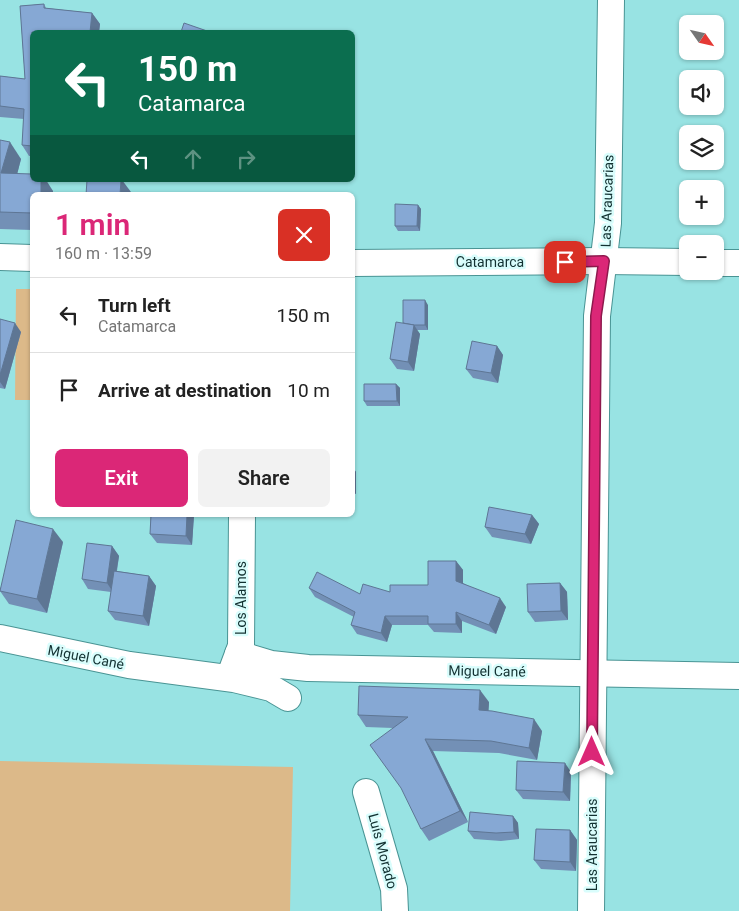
<!DOCTYPE html>
<html lang="en">
<head>
<meta charset="utf-8">
<style>
  :root { --surface:#fff; --page:#f2f2f2; --text:#222; --muted:#767676; --line:#e0e0e0; --accent:#db2777 }
  body { margin:0; font-family:Roboto,sans-serif; background:var(--page); color:var(--text); height:100vh; display:flex; flex-direction:column; font-size:19px; white-space:nowrap }
  * { box-sizing:border-box; margin:0 }
  p { font-size:16px; color:var(--muted) }
  .icon { flex:none; width:28px; height:28px; fill:none; stroke:currentColor; stroke-width:2; stroke-linecap:round; stroke-linejoin:round }
  .map { position:relative; flex:1; overflow:hidden }
  .panel { position:absolute; left:30px; top:192px; width:325px; height:325px; display:flex; flex-direction:column; background:var(--surface); border-radius:8px; box-shadow:0 1px 4px #0004 }
  .panel>* { flex:none }
  .top-card { position:absolute; left:30px; top:30px; width:325px; height:152px; border-radius:8px; box-shadow:0 1px 4px #0004; background:#0b6e4f; color:#fff; overflow:hidden }
  .needle { width:32px; rotate:124deg }
  .fabs { position:absolute; left:679px; top:15px; display:grid; gap:10px }
  .fabs a { display:grid; place-items:center; width:45px; height:45px; border-radius:8px; background:var(--surface); box-shadow:0 1px 4px #0004; font-size:25px }
  .pin { position:absolute; display:grid; place-items:center; width:42px; height:42px; color:#fff; margin:-21px; border-radius:10px; box-shadow:0 2px 8px #0006 }
  .me { position:absolute; width:55px; margin:-28px; rotate:0deg; stroke-linejoin:round; filter:drop-shadow(0 0 4px #0008) }
  .turn { display:flex; align-items:center; gap:18px; height:105px; padding:0 25px; font-size:22px }
  .turn .icon { width:65px; height:65px; stroke-width:2.5 }
  .turn b { display:block; font-size:35px; line-height:42px }
  .lanes { display:flex; align-items:center; height:48px; padding:0 25px; background:#0003; justify-content:center; gap:25px; direction:ltr }
  .lanes .off { opacity:.35 }
  .round { display:grid; place-items:center; flex:none; width:52px; height:52px; border-radius:8px; background:var(--page) }
  .head { display:flex; align-items:center; justify-content:space-between; height:85px; padding:0 25px }
  h1 { font-size:30px; font-weight:600; line-height:38px; color:var(--accent) }
  .button { display:flex; gap:10px; margin-top:auto; padding:10px 25px }
  .button a { flex:1; height:58px; border-radius:8px; background:var(--accent); color:#fff; font-size:20px; font-weight:600; line-height:58px; text-align:center }
  .button a+a { background:var(--page); color:var(--text) }
  ul { padding:0; list-style:none }
  li { display:flex; align-items:center; gap:15px; height:75px; padding:0 25px; border-top:1px solid var(--line) }
  li div { flex:1 }
  li b { display:block; font-size:19px }
  li em { font-style:normal }
  .map>svg:first-child { display:block }
  .green { fill:#dcb989 }
  .lines { fill:none; stroke-linecap:round; stroke-linejoin:round }
  .minor-casing { stroke:#499494; stroke-width:28 }
  .minor { stroke:#fff; stroke-width:26 }
  .wall { fill:#7390b6 }
  .shaded-wall { fill:#5e7694 }
  .building { fill:#86a8d4; stroke:#5e7694 }
  .route-casing { stroke:#8e194d; stroke-width:12 }
  .route { stroke:#db2777; stroke-width:9 }
  .labels { text-anchor:middle; dominant-baseline:central; stroke-width:5; stroke-linejoin:round; paint-order:stroke }
  .street-label { font-size:14px; fill:#123131; stroke:#d9fdfc }
</style>
</head>
<body>
<div class="map">
<svg width="739" height="911" viewBox="0 0 739 911">
  <rect width="100%" height="100%" fill="#98e3e3"/>
  <!-- green -->
  <g class="green">
    <path d="M16 289H32V400H15Z"/>
    <path d="M0 761 293 767 290 911H0Z"/>
  </g>
  <g class="lines">
    <defs>
      <g id="minor">
        <path d="M0 257 32 258"/>
        <path d="M352 263 604 261 688 262"/>
        <path d="M715 263H739"/>
        <path d="M0 638 129 665 234 679 271 688 288 698"/>
        <path d="M238 654 271 664 308 668 739 676"/>
        <path d="M232 670 241 646 242 515"/>
        <path d="M366 792 394 889 395 911"/>
        <path d="M591 911 597 316 608 223 611 0"/>
      </g>
    </defs>
    <!-- minor casing -->
    <use href="#minor" class="minor-casing"/>
    <!-- minor -->
    <use href="#minor" class="minor"/>
  </g>
  <!-- wall -->
  <g class="wall">
    <path d="M44 4 46 8 92 13 100 24 99 32H32V156H29L22 145 24 119 0 117V76L25 79 20 6Z"/>
    <path d="M0 140 21 159 17 174 53 191 32 195V230L0 229Z"/>
    <path d="M418 205 421 209 420 231H398L395 226Z"/>
    <path d="M428 305V330H417L420 334 414 371 397 369 390 359 403 323Z"/>
    <path d="M0 319 21 332 5 389 0 388Z"/>
    <path d="M497 346 503 355 498 383 473 378 466 369Z"/>
    <path d="M396 384 400 388V406H367L364 401Z"/>
    <path d="M352 466 356 472V494H352Z"/>
    <path d="M151 515H194L192 545 157 543 150 534Z"/>
    <path d="M532 515 539 524 531 544 492 537 485 527Z"/>
    <path d="M63 542 47 613 9 604 0 591V588Z"/>
    <path d="M112 546 119 556 117 571 149 576 156 586 149 626 115 620 108 611 111 592 88 589 82 579Z"/>
    <path d="M456 561 463 570V583L506 607 496 634 462 621V633L434 632 428 625H392L387 642 357 634 351 625 354 617 315 597 309 588 360 594 390 592 428 585Z"/>
    <path d="M560 583 567 592 568 620 535 622 528 612Z"/>
    <path d="M489 702 488 711 542 731 537 760 499 753 433 751 468 822 429 841 421 829 393 728 366 727 358 715Z"/>
    <path d="M571 772 570 801 523 799 516 790Z"/>
    <path d="M513 816 518 823 519 839 501 841 474 839 468 831Z"/>
    <path d="M570 830 577 840 576 871 541 869 534 860Z"/>
  </g>
  <!-- shaded-wall -->
  <g class="shaded-wall">
    <path d="M92 13 100 24 99 32H90Z"/>
    <path d="M10 142 21 159 13 190 1 173Z"/>
    <path d="M41 180H46L53 191V195H41Z"/>
    <path d="M121 180H122L131 192V195H120Z"/>
    <path d="M418 205 421 209 420 231 417 226Z"/>
    <path d="M425 300 428 305V330L425 325Z"/>
    <path d="M15 323 21 332 5 389 0 382V375Z"/>
    <path d="M414 325 420 334 414 371 408 362Z"/>
    <path d="M497 346 503 355 498 383 491 373Z"/>
    <path d="M396 384 400 388V406L397 401Z"/>
    <path d="M352 466 356 472V494L352 489Z"/>
    <path d="M187 515H194L192 545 186 536Z"/>
    <path d="M532 515 539 524 531 544 525 534Z"/>
    <path d="M53 529 63 542 47 613 37 599Z"/>
    <path d="M112 546 119 556 113 592 107 583Z"/>
    <path d="M456 561 463 570V590L456 581Z"/>
    <path d="M149 576 156 586 149 626 143 616Z"/>
    <path d="M560 583 567 592 568 620 561 611Z"/>
    <path d="M500 598 506 607 496 634 489 625Z"/>
    <path d="M456 612 462 621V633L456 624Z"/>
    <path d="M385 616 392 625 387 642 381 633Z"/>
    <path d="M480 690 489 702 488 722 479 710Z"/>
    <path d="M534 719 542 731 537 760 529 748Z"/>
    <path d="M425 739 433 751 468 822 460 811Z"/>
    <path d="M565 763 571 772 570 801 563 792Z"/>
    <path d="M513 816 518 823 519 839 514 832Z"/>
    <path d="M570 830 577 840 576 871 570 862Z"/>
  </g>
  <!-- building -->
  <g class="building">
    <path d="M44 4V8L92 13 90 32H32V146L22 145 24 109 0 106V76L25 79 20 6Z"/>
    <path d="M184 23 210 32H181Z"/>
    <path d="M0 140 10 142 1 173 32 174V180H41V195H32V213L0 212Z"/>
    <path d="M87 180H121L120 195H86Z"/>
    <path d="M395 204 418 205 417 226H395Z"/>
    <path d="M403 300H425V325H414L403 323Z"/>
    <path d="M0 319 15 323 0 375Z"/>
    <path d="M396 322 414 325 408 362 390 359Z"/>
    <path d="M472 341 497 346 491 373 466 369Z"/>
    <path d="M364 384H396L397 401H364Z"/>
    <path d="M489 507 532 515 525 534 485 527Z"/>
    <path d="M151 515H187L186 536 150 534Z"/>
    <path d="M16 520 53 529 37 599 0 591Z"/>
    <path d="M87 543 112 546 107 583 82 579Z"/>
    <path d="M428 561H456V581L500 598 489 625 456 612V624H428V616H385L381 633 351 625 355 612 309 588 317 572 360 594 363 584 390 592V585H428Z"/>
    <path d="M114 571 149 576 143 616 108 611Z"/>
    <path d="M560 583 561 611 528 612 527 584Z"/>
    <path d="M359 686 480 690 479 710 492 711 534 719 529 748 491 741 425 739 460 811 421 829 401 788 370 745 408 717 358 715Z"/>
    <path d="M517 761 565 763 563 792 516 790Z"/>
    <path d="M470 812 513 816 514 832 496 833 468 831Z"/>
    <path d="M536 829 570 830V862L534 860Z"/>
  </g>
  <g class="lines">
    <defs>
      <path id="route" d="M565 262 604 261 596 316 592 752"/>
    </defs>
    <!-- route casing -->
    <use href="#route" class="route-casing"/>
    <!-- route -->
    <use href="#route" class="route"/>
  </g>
  <g class="labels">
    <!-- street labels -->
    <g class="street-label">
      <text transform="translate(607 201) rotate(-88)">Las Araucarias</text>
      <text x="490" y="262">Catamarca</text>
      <text transform="translate(241 598) rotate(-90)">Los Alamos</text>
      <text transform="translate(86 657) rotate(11)">Miguel Cané</text>
      <text transform="translate(487 671) rotate(1)">Miguel Cané</text>
      <text transform="translate(592 845) rotate(-90)">Las Araucarias</text>
      <text transform="translate(383 851) rotate(75)">Luís Morado</text>
    </g>
  </g>
</svg>
<div class="fabs">
<a><svg class="needle" viewBox="-14 -14 28 28"><path d="M0-13l5 13h-10z" fill="#e53935"/><path d="M0 13l5-13h-10z" fill="#767676"/></svg></a>
<a><svg class="icon" aria-label="sound" viewBox="0 0 24 24"><path d="M4 9h4l5-4v14l-5-4H4zM17 9q2 3 0 6"/></svg></a>
<a><svg class="icon" aria-label="layers" viewBox="0 0 24 24"><path d="M12 4l9 5-9 5-9-5zM3 14l9 5 9-5"/></svg></a>
<a>+</a>
<a>−</a>
</div>
<div class="pin" style="left:565px;top:262px;background:#d93025"><svg class="icon" aria-label="arrive" viewBox="0 0 24 24"><path d="M6 21V4h12l-3 4 3 4H6"/></svg></div>
<svg class="me" style="left:592px;top:752px" viewBox="-20 -20 40 40"><path d="M0-17L14 15 0 8-14 15z" fill="#db2777" stroke="#fff" stroke-width="4"/></svg>
<div class="top-card">
<div class="turn"><svg class="icon" aria-label="left" viewBox="0 0 24 24"><path d="M17 20v-9H6M10 6l-5 5 5 5"/></svg><div><b>150 m</b>Catamarca</div></div>
<div class="lanes"><svg class="icon" aria-label="left" viewBox="0 0 24 24"><path d="M17 20v-9H6M10 6l-5 5 5 5"/></svg><svg class="icon off" aria-label="ahead" viewBox="0 0 24 24"><path d="M12 20V5M6 11l6-6 6 6"/></svg><svg class="icon off" aria-label="right" viewBox="0 0 24 24"><path d="M7 20v-9h11M14 6l5 5-5 5"/></svg></div>
</div>
<section class="panel">
<div class="head"><div><h1>1 min</h1><p>160 m · 13:59</p></div><a class="round" style="background:#d93025;color:#fff"><svg class="icon" aria-label="close" viewBox="0 0 24 24"><path d="M6 6l12 12M18 6L6 18"/></svg></a></div>
<ul>
<li><svg class="icon" aria-label="left" viewBox="0 0 24 24"><path d="M17 20v-9H6M10 6l-5 5 5 5"/></svg><div><b>Turn left</b><p>Catamarca</p></div><em>150 m</em></li>
<li><svg class="icon" aria-label="arrive" viewBox="0 0 24 24"><path d="M6 21V4h12l-3 4 3 4H6"/></svg><div><b>Arrive at destination</b></div><em>10 m</em></li>
</ul>
<div class="button"><a>Exit</a><a>Share</a></div>
</section>
</div>
</body>
</html>
